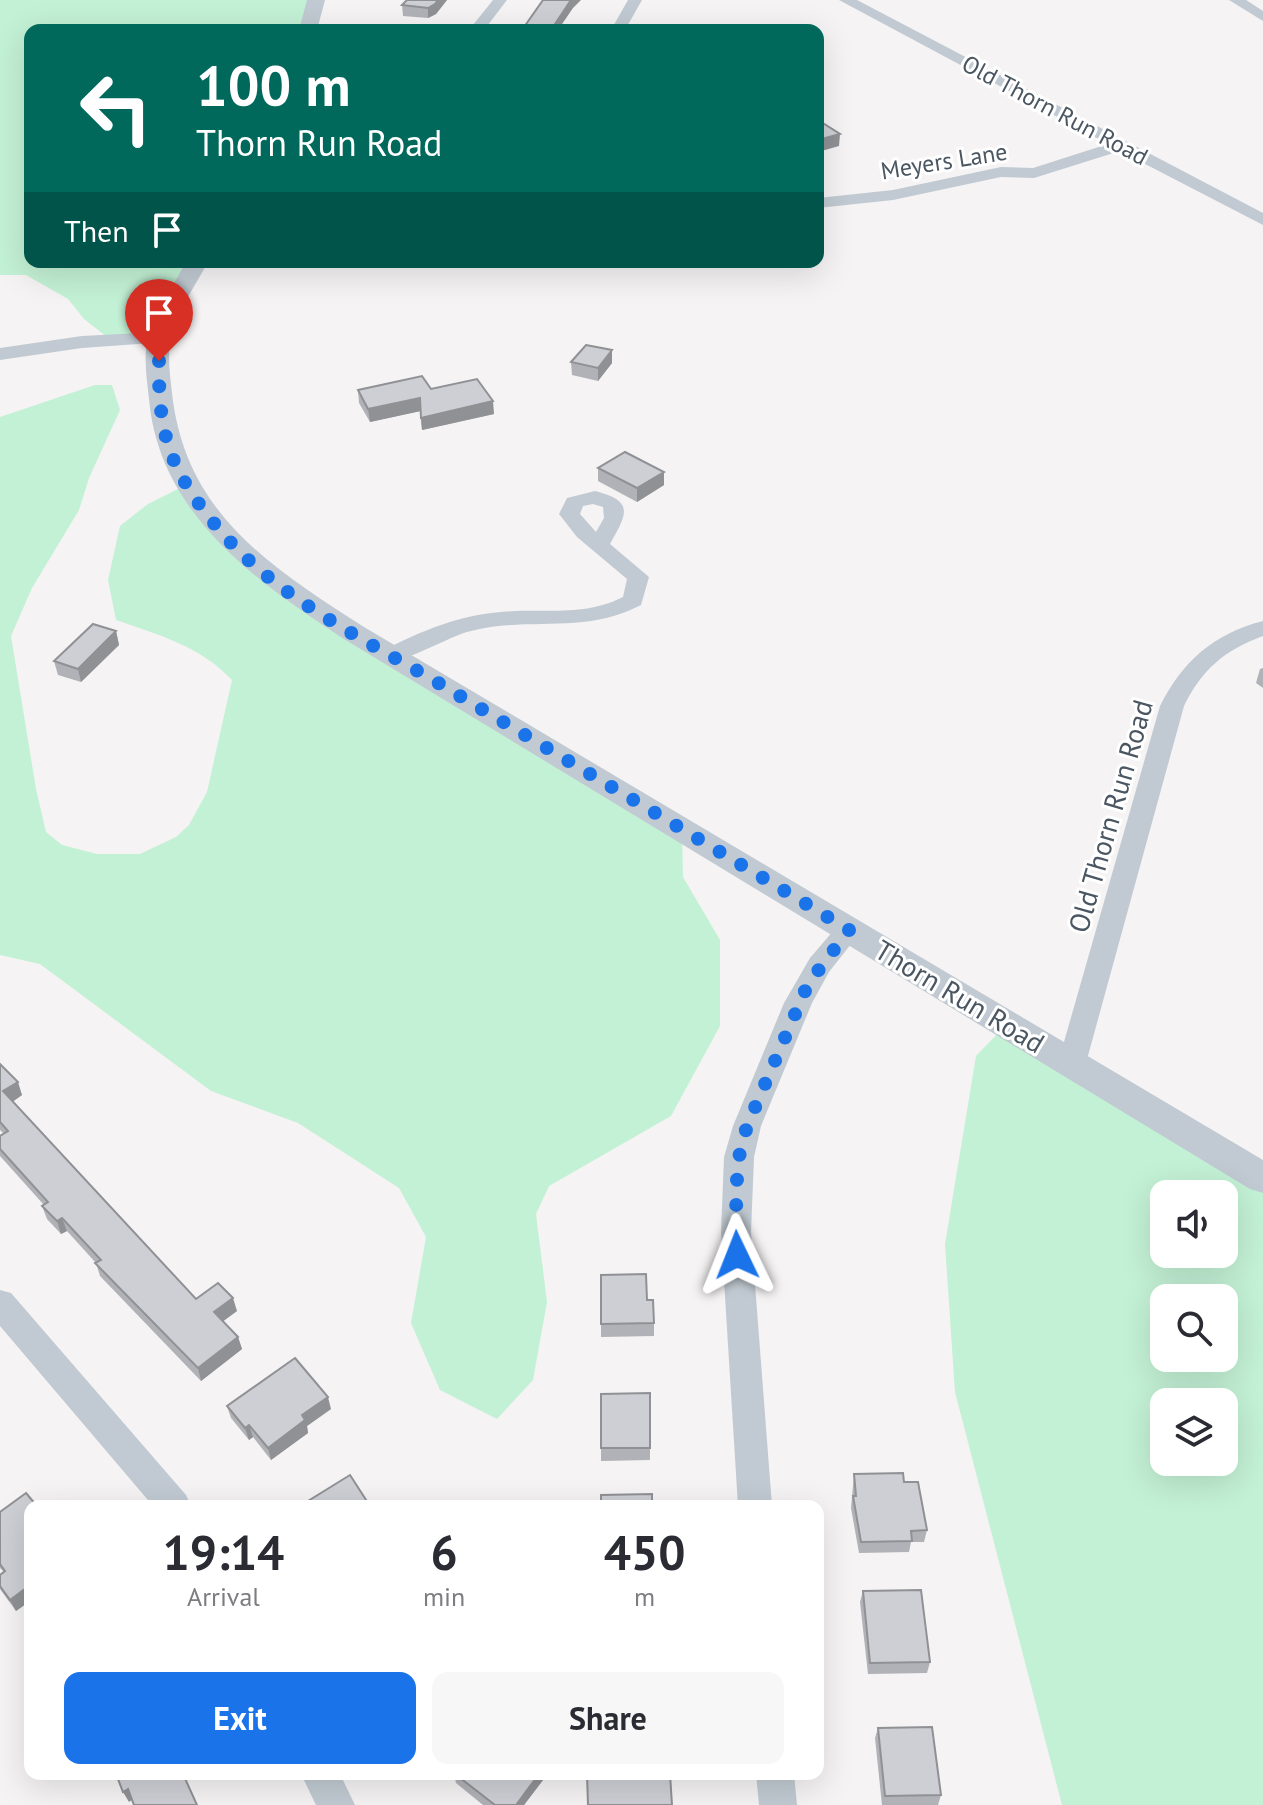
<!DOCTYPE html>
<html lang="en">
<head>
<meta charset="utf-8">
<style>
  :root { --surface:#fff; --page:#f7f7f7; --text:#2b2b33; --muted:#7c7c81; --accent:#1a73e8 }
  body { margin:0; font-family:"PT Sans",sans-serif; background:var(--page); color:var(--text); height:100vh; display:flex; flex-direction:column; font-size:30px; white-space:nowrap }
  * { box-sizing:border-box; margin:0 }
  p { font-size:26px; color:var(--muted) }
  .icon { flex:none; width:44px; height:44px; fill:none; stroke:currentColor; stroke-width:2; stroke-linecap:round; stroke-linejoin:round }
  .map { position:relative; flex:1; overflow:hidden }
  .side { position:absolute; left:24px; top:1500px; width:800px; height:280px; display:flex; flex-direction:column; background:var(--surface); border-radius:16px; box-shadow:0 8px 32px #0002 }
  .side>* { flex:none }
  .hud { position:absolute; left:24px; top:24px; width:800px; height:244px; border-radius:16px; box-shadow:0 8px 32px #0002; background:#00695c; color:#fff; overflow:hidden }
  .controls { position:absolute; left:1150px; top:1180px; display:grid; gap:16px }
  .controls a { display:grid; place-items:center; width:88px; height:88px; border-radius:16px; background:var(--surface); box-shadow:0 8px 32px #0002; font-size:40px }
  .pin { position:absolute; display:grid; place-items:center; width:68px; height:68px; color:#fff; margin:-82px -34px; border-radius:50% 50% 50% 0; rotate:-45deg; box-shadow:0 0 8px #0007 }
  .pin .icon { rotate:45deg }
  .me { position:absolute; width:88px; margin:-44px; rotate:358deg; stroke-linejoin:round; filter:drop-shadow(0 0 6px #0008) }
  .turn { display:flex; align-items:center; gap:28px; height:168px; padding:0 40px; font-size:36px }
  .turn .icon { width:104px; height:104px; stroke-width:2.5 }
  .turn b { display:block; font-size:56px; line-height:68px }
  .then { display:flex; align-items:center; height:76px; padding:0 40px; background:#0003; gap:16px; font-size:30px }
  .eta { display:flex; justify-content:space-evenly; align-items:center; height:136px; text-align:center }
  .eta b { font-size:48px; font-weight:600; line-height:56px }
  .primary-button { display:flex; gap:16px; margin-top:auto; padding:16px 40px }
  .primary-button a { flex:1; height:92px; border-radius:16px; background:var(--accent); color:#fff; font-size:32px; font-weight:600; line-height:92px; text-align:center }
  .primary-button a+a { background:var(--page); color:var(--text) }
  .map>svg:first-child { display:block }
  .green { fill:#c3f1d5; fill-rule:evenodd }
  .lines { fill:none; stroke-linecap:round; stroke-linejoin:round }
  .minor { fill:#c1cad2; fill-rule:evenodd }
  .tertiary { fill:#c1cad2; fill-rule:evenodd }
  .wall { fill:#b0b2b7 }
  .shaded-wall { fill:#909195 }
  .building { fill:#cdcfd5; stroke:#909195; stroke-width:2 }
  .route { stroke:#1a73e8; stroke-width:14; stroke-dasharray:0 25.2 }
  .labels { text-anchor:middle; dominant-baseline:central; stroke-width:6; stroke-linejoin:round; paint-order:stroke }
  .far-street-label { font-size:24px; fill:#4a5661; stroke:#fff }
  .street-label { font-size:28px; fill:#4a5661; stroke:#fff }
</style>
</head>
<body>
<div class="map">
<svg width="1263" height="1805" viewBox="0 0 1263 1805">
  <rect width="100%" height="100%" fill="#f5f3f3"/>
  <!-- green -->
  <g class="green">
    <path d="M0 0H316L308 30H30V262H197L159 338 111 340 84 319 68 299 26 275H0Z"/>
    <path d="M95 385H112L120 410 89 478 79 510 32 588 11 636 36 789 46 832 62 845 97 854H140L176 837 189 825 207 792 232 680C200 646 159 635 116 620L108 580 120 526 148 504 186 485 237 549 682 829 683 877 720 940V1026L671 1116 549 1186 536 1214 547 1302 533 1380 497 1419 440 1390 411 1323 426 1237 399 1188 298 1123 211 1091 40 964 0 955V417Z"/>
    <path d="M1006 1025 1263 1178V1805H1062L955 1392 945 1244 976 1056ZM1164 1194H1224V1254H1164ZM1164 1298H1224V1358H1164ZM1164 1402H1224V1462H1164Z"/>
  </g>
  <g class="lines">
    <!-- minor -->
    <g class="minor">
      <path d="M493 0H507L484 30H469Z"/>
      <path d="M628 0H642L625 30H611Z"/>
      <path d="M839 0H857L1263 213V225L1120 151 1034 178 1001 177 893 200 818 208V198L893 190 1001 167 1033 168 1108 144Z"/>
      <path d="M1229 0H1246L1263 11V21Z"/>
      <path d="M159 332 166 334 168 338 166 342 82 348 0 360V348L82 336Z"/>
      <path d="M595 491C635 501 627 514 610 544L649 577 641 605C584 635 530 616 471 631 448 636 404 665 384 660L381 655 384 650C421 631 460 615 501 612 544 608 584 617 623 597L627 579 577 537 559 514 567 498ZM593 504 603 507 604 518 596 532 580 514 583 506Z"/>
      <path d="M1263 621V636C1225 650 1202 669 1184 706L1086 1063 1082 1071 1072 1074 1062 1071 1058 1063 1160 706C1183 661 1213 634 1263 621Z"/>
      <path d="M849 920 858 923 862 930 829 972 812 1003 761 1126 754 1157 751 1232 772 1506H738L721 1232 724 1157 733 1126 784 1003 810 958 840 923Z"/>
      <path d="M0 1290 11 1293 186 1495 191 1506H153L0 1326Z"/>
      <path d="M301 1774H340L355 1805H316Z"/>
      <path d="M756 1774H794L797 1805H759Z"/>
    </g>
    <!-- tertiary -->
    <g class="tertiary">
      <path d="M307 0H325L317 30H299Z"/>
      <path d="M186 262H208C195 286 177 311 171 338 167 355 170 376 172 393 185 513 270 567 364 627L1263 1160V1193L1250 1189 344 639C255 581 159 513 149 399 147 380 143 357 148 338 155 311 173 286 186 262Z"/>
    </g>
  </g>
  <!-- wall -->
  <g class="wall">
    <path d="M447 0 436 14 428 18 403 16 402 5Z"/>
    <path d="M612 350V363L598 381 572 375 571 362Z"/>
    <path d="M431 389 494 414 422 430 420 411 370 422 359 403 358 390Z"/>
    <path d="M598 468 664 485 637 502 598 481Z"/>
    <path d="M116 631 119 645 81 682 58 675 54 661Z"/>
    <path d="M1263 668V688L1256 683 1260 669Z"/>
    <path d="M0 1064 22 1095 12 1102 196 1299 237 1311 223 1321 238 1337 242 1349 201 1381 100 1276 96 1263 67 1231 61 1234 47 1219 42 1206 44 1205 0 1156V1136L4 1134 0 1130Z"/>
    <path d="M654 1323V1336L601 1337V1324Z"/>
    <path d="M650 1393V1460L601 1461V1394Z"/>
    <path d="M227 1406 331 1409 307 1426 308 1433 271 1460 253 1437 249 1440 231 1418Z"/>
    <path d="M854 1474 904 1482 927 1530 924 1542H911L909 1552 859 1553 851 1508Z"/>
    <path d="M30 1506V1601L16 1611 0 1589V1575L4 1572 0 1568V1512Z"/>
    <path d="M863 1591 930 1662 927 1673 868 1674 860 1602Z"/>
    <path d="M878 1728 941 1795 938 1805H882L875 1738Z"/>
    <path d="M454 1774H543V1780L524 1805H483L456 1783Z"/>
  </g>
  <!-- shaded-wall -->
  <g class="shaded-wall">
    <path d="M438 0H447L436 14 428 18V8Z"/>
    <path d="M571 0H581L573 8 558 30H551Z"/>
    <path d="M840 134 839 146 818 152V140Z"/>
    <path d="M612 350V363L598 381V368Z"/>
    <path d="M420 398 421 411 370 422 368 409Z"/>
    <path d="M493 401 494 414 422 430 421 418Z"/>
    <path d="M664 472V485L637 502V488Z"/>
    <path d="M116 631 119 645 81 682 78 669Z"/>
    <path d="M18 1082 22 1095 8 1105 3 1091Z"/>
    <path d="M62 1218 67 1231 61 1234 57 1221Z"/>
    <path d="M233 1298 237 1311 218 1325 214 1312Z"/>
    <path d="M238 1337 242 1349 201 1381 198 1368Z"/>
    <path d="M328 1397 331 1409 307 1426 308 1433 271 1460 268 1448 302 1415Z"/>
    <path d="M249 1425 253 1437 249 1440 245 1428Z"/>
    <path d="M30 1585V1601L16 1611 10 1600Z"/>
    <path d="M539 1774H543V1780L524 1805H516Z"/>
    <path d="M128 1789 133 1799 129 1802 123 1792Z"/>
  </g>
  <!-- building -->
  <g class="building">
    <path d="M407 0H438L435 4 428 8 402 5Z"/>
    <path d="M543 0H571L551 30H522Z"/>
    <path d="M818 120 840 134 818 140Z"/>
    <path d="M586 345 612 350 598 368 571 362Z"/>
    <path d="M422 376 431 389 477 379 493 401 421 418 420 398 368 409 358 390Z"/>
    <path d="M625 452 664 472 637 488 598 468Z"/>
    <path d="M93 624 116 631 78 669 54 661Z"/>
    <path d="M0 1064 18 1082 3 1091 196 1299 218 1283 233 1298 214 1312 238 1337 198 1368 95 1263 101 1260 62 1218 57 1221 42 1206 48 1202 0 1149V1136L8 1131 0 1122Z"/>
    <path d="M646 1274 647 1300H653L654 1323 601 1324V1275Z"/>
    <path d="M295 1358 328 1397 302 1415 305 1420 268 1448 249 1425 245 1428 227 1406Z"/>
    <path d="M650 1393V1448H601V1394Z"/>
    <path d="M903 1473 904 1482H918L927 1530 911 1531 912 1541 861 1542 853 1496H856L854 1474Z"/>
    <path d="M350 1475 370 1506H300Z"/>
    <path d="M26 1493 37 1506H30V1585L10 1600 0 1586V1575L5 1571 0 1564V1512Z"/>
    <path d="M652 1494V1506H580L601 1505V1495Z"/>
    <path d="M921 1590 930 1662 870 1663 863 1591Z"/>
    <path d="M932 1727 941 1795 885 1796 878 1728Z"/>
    <path d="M116 1774H183L197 1805H134L128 1789 123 1792Z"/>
    <path d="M455 1774H539L516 1805H495Z"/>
    <path d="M587 1774H670L672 1805H588Z"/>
  </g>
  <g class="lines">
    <!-- route -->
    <path class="route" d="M159 361C158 435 170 470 217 527 277 600 371 642 450 690 583 770 716 849 849 930L808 984 747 1126 739 1157 736 1191 737 1255"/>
  </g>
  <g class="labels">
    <!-- far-street labels -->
    <g class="far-street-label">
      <text transform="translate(1055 110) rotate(28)">Old Thorn Run Road</text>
      <text transform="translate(944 161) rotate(-9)">Meyers Lane</text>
    </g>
    <!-- street labels -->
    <g class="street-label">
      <text transform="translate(1110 816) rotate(-74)">Old Thorn Run Road</text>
      <text transform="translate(960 996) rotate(31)">Thorn Run Road</text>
    </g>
  </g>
</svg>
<div class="controls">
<a><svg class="icon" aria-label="sound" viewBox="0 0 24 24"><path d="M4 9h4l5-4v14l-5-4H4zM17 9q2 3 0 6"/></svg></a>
<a><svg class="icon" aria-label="search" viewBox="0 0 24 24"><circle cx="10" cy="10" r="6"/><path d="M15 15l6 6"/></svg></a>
<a><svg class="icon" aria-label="layers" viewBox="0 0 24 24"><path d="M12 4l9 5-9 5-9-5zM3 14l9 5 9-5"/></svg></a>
</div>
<div class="pin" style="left:159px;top:361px;background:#d93025"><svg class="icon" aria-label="arrive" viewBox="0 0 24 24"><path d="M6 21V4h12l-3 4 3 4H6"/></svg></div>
<svg class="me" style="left:737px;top:1255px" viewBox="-20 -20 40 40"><path d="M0-17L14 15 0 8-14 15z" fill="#1a73e8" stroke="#fff" stroke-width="4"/></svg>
<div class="hud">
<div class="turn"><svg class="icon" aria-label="left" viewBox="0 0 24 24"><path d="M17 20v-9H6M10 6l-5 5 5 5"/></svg><div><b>100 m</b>Thorn Run Road</div></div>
<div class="then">Then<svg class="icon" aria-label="arrive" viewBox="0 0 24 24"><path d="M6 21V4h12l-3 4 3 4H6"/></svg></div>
</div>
<section class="side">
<div class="eta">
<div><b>19:14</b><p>Arrival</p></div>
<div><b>6</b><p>min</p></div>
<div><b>450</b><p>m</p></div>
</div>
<div class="primary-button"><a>Exit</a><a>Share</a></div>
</section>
</div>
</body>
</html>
